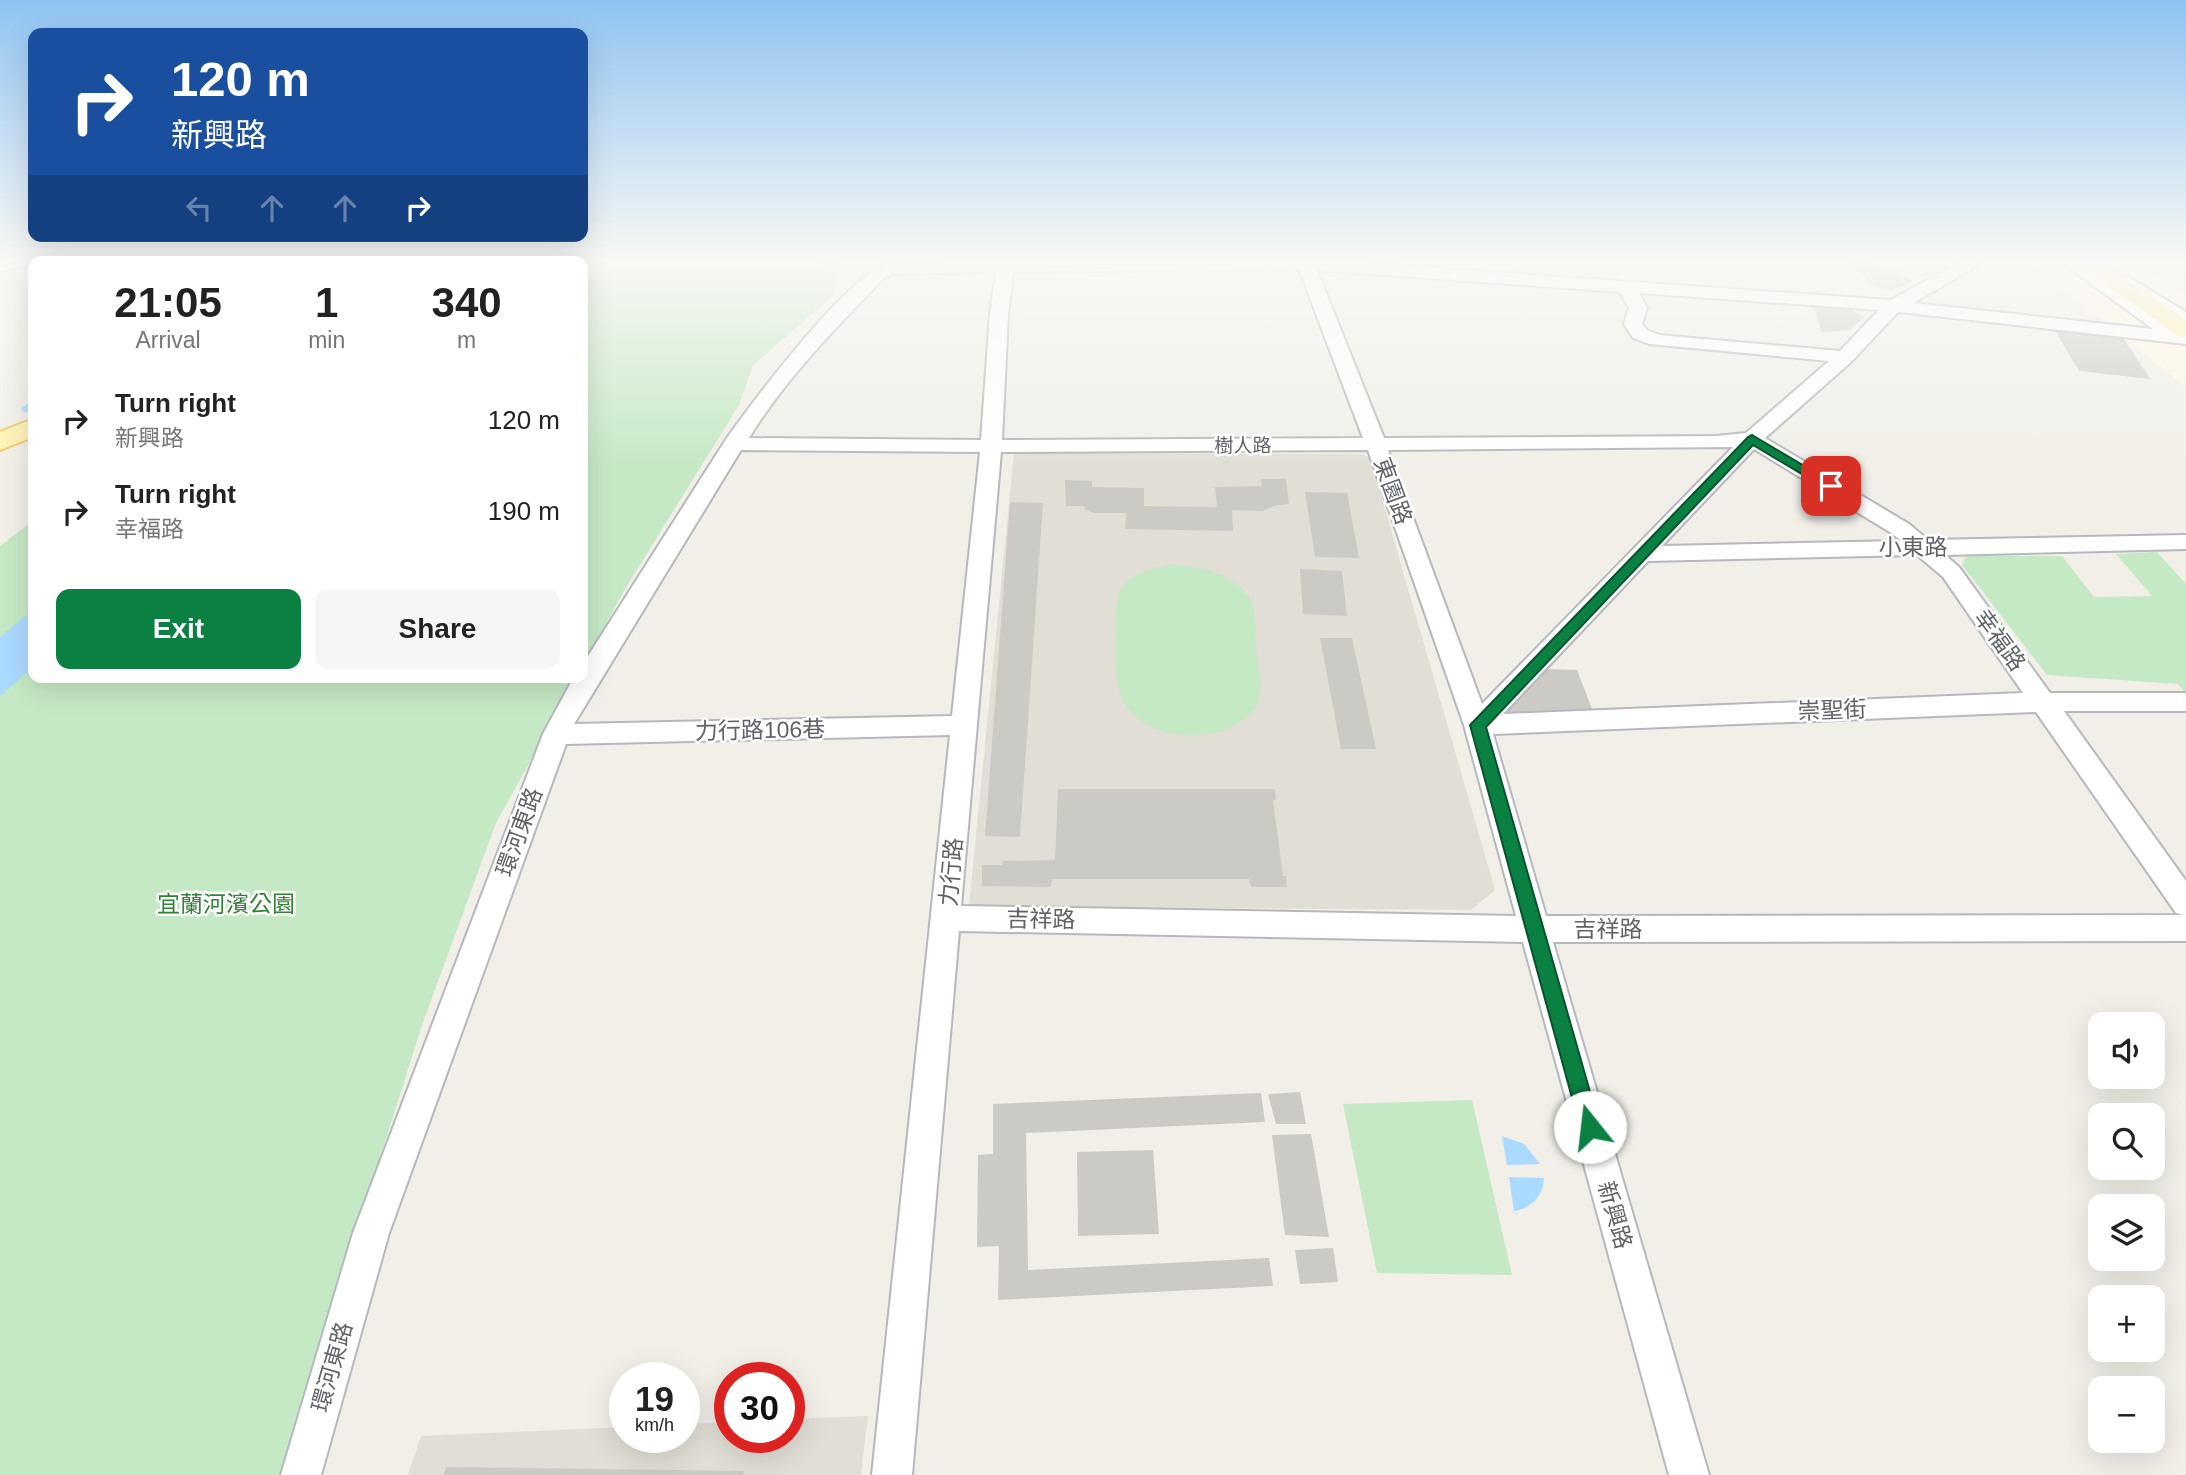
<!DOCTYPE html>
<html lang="en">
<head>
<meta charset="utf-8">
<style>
  :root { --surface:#fff; --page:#f6f6f6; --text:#222; --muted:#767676; --accent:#0b8043 }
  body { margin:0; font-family:Arial,"Noto Sans TC",sans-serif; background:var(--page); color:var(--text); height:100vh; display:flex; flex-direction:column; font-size:26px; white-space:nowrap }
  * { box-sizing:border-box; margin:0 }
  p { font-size:23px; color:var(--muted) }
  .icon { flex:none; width:38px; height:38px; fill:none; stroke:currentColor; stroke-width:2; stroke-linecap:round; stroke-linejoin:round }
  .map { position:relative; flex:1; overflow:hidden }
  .panel { position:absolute; left:28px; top:256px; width:560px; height:427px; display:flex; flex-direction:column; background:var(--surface); border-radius:14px; box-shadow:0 7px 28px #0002 }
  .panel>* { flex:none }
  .banner { position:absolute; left:28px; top:28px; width:560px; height:214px; border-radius:14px; box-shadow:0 7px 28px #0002; background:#1a4fa0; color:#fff; overflow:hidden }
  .tools { position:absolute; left:2088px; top:1012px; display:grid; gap:14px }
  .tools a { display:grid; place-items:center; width:77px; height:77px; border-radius:14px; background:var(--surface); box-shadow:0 7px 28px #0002; font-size:35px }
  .speed { position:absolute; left:609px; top:1362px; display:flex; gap:14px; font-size:35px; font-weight:700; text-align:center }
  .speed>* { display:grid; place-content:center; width:91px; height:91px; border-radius:50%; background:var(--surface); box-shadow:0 7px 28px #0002; line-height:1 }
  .speed small { font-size:18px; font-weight:400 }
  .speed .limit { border:10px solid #d22; background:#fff; color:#111 }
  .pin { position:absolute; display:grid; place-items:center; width:60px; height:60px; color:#fff; margin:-30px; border-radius:14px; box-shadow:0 4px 10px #0006 }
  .me { position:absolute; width:77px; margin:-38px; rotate:344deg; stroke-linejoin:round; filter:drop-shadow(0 0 5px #0008) }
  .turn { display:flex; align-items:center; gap:24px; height:147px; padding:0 28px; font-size:32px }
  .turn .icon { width:91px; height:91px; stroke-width:2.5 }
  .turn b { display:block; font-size:49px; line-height:60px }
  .lanes { display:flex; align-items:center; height:66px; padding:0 28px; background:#0003; justify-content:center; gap:35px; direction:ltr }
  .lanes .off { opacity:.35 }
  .eta { display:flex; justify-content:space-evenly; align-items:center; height:119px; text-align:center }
  .eta b { font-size:42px; font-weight:700; line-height:49px }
  .cta { display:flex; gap:14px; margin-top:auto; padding:14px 28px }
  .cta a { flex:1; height:80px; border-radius:14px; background:var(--accent); color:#fff; font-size:28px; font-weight:700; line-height:80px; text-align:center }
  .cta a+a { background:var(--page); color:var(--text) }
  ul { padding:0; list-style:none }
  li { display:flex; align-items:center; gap:21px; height:91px; padding:0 28px }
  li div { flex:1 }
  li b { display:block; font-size:26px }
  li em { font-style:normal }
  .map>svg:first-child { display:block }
  .commercial { fill:#fef7e0 }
  .education { fill:#e1ded6 }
  .green { fill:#c5e8c5 }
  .water { fill:#aadaff }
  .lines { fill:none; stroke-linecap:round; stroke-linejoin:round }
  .canal { fill:#aadaff; fill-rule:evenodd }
  .building { fill:#cccac5 }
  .minor-casing { stroke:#b5b8bc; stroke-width:4 }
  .major-casing { stroke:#f2c960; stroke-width:4 }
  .minor { fill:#fff; fill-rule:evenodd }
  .major { fill:#fff2af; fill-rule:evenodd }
  .route { fill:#0b8043; stroke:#07532c; stroke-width:2 }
  .labels { text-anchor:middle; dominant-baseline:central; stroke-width:5; stroke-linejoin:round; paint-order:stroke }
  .far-street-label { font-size:19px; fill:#5f6368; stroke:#fff }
  .street-label { font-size:23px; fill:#5f6368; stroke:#fff }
  .park-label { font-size:23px; fill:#348238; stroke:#fff }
</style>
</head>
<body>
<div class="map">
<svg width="2186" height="1475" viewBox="0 0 2186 1475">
  <rect width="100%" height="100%" fill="#f1efe8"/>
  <!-- commercial -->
  <path class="commercial" d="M2026 260H2136L2186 295V387Z"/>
  <!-- education -->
  <g class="education">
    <path d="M1014 453 1360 454 1370 457 1495 890 1471 910 969 906Z"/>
    <path d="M868 1416 861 1475H408L421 1436 625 1427V1437H684V1424L730 1422V1437H789V1419Z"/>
  </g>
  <!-- green -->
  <g class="green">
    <path d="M384 260H844L834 295 753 365 739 405 625 589 583 666V261Z"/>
    <path d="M33 521V677H577L496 823 421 1028 280 1475H0V546Z"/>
    <path d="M2157 552 2186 584V694L2178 684 2047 675 1962 565 1966 556H2062L2094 597 2152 596 2116 554Z"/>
    <path d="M1167 565C1195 564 1237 573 1251 601 1257 613 1255 635 1256 649 1258 667 1266 696 1253 711 1225 745 1147 743 1125 704 1113 682 1116 655 1116 631 1115 586 1121 576 1167 565Z"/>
    <path d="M1472 1100 1512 1275 1377 1273 1343 1104Z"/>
  </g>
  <!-- water -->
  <g class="water">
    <path d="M33 610V667L0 696V637Z"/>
    <path d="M1502 1136 1524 1144 1540 1164 1507 1165Z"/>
    <path d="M1509 1177 1544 1178C1543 1196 1532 1208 1514 1211Z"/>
  </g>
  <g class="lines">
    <!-- canal -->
    <g class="canal">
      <path d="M808 260H847L848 261C839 269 817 268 808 260Z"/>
      <path d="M33 400V413L23 412 21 408Z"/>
    </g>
  </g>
  <!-- building -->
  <g class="building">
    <path d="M1843 260H1869L1878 268 1890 267 1912 281 1892 291 1877 288Z"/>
    <path d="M1814 307 1852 310 1864 317 1850 330 1822 332Z"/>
    <path d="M2054 329 2122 336 2150 379 2079 371Z"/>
    <path d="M1261 479H1286L1289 504 1277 505 1262 511 1232 510 1233 531 1125 529 1126 513H1094L1085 509 1084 506H1066L1065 480 1092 481V487L1144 488V506L1217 507 1215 487 1262 486Z"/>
    <path d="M1305 492 1347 493 1359 558 1315 557Z"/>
    <path d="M1010 502 1043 503 1020 837 985 836Z"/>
    <path d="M1300 569 1342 571 1347 616 1303 614Z"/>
    <path d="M1320 638H1352L1376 749H1341Z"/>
    <path d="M1547 669 1577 670 1594 714 1506 716 1496 707Z"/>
    <path d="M1058 789H1275L1276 799 1273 801 1283 876H1286L1287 887H1251L1249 879H1052L1051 887 982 886V865H1002L1003 861 1055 860Z"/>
    <path d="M1300 1092 1306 1124H1276L1268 1094Z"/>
    <path d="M1261 1093 1265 1122 1026 1133 1028 1270 1269 1258 1273 1286 998 1300 999 1246 977 1247 978 1155 993 1154V1104Z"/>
    <path d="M1311 1134 1329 1237 1285 1235 1272 1135Z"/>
    <path d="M1153 1150 1159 1234 1078 1236 1077 1152Z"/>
    <path d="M1333 1248 1338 1282 1300 1284 1295 1250Z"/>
    <path d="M446 1467 744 1471 743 1475H444Z"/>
  </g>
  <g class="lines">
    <defs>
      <g id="minor">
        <path d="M6 260H38L33 261V264L0 271V261Z"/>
        <path d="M1317 260 1891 300 1963 260H1983L1981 264 1913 303 2153 329 2058 260H2078L2186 332V344L1898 312 1852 361 1765 438 1909 524 1928 540 2186 535V549L1945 555 1959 567 2050 693H2186V711H2064L2186 881V941L1553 942 1709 1475H1669L1523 942 959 931 912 1475H872L950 735 566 744 389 1233 321 1475H281L353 1233 543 734 574 677H583V664L723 444C748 407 849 273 888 264ZM1299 269 1363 438 1002 440 1008 314 1013 272ZM1317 270 1620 292 1629 308 1624 324 1633 338 1649 344 1829 361 1746 433 1716 436 1384 438ZM996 272 990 314 981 440 749 438C785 379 835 329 883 279L892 274ZM1639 293 1879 310 1840 351 1659 335 1647 330 1642 324 1647 308ZM1733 447 1482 704 1388 450ZM1754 449 1893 534 1901 541 1662 546ZM741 450 980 452 952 716 574 724ZM1368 450 1464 725 1516 916 961 906 1001 452ZM1917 555 1943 577 2023 693 1503 714 1648 561ZM2036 712 2176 913 2183 915 1546 916 1493 734Z"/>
        <path d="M2129 277 2186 312V326L2123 286 2120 282 2123 278Z"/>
      </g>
      <g id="major">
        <path d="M2072 260H2097L2186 320V338L2178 336Z"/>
        <path d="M33 419V437L0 450V432Z"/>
      </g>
    </defs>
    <!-- minor casing -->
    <use href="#minor" class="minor-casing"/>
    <!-- major casing -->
    <use href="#major" class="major-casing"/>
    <!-- minor -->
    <use href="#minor" class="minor"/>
    <!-- major -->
    <use href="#major" class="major"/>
  </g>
  <!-- sky -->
  <linearGradient id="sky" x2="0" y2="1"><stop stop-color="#8fc3f1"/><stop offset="0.56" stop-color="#f9f8f5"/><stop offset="1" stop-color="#f9f8f5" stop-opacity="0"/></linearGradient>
  <rect width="2186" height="466" fill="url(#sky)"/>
  <!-- route -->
  <path class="route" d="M1752 435 1838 486 1836 489H1827L1753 445 1486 727 1600 1127 1597 1134 1590 1137 1583 1134 1580 1127 1470 725 1748 437Z"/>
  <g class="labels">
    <!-- far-street labels -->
    <g class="far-street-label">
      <text x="1243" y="445">樹人路</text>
    </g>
    <!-- street labels -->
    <g class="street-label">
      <text transform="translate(1393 491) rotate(70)">東園路</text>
      <text x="1913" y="547">小東路</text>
      <text transform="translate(2000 640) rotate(54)">幸福路</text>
      <text transform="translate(1832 710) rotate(-2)">崇聖街</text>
      <text transform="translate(760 730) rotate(-1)">力行路106巷</text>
      <text transform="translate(519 832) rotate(-70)">環河東路</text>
      <text transform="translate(951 872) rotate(-85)">力行路</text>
      <text transform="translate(1041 919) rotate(1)">吉祥路</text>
      <text x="1608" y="929">吉祥路</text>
      <text transform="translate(1615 1215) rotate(74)">新興路</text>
      <text transform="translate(332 1367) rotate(-74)">環河東路</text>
    </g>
    <!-- park labels -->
    <g class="park-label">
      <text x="226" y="904">宜蘭河濱公園</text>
    </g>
  </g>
</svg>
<div class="tools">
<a><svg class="icon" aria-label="sound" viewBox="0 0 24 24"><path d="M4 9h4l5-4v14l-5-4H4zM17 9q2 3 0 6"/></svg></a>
<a><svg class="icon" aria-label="search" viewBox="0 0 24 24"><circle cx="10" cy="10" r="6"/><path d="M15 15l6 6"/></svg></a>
<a><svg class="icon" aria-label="layers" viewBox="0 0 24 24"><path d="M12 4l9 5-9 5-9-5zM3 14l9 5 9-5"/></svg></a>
<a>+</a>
<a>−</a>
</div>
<div class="speed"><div>19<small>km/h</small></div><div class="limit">30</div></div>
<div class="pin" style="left:1831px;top:486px;background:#d93025"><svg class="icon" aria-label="arrive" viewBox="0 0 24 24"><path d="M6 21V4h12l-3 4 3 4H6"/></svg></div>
<svg class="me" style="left:1590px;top:1127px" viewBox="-20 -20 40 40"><circle r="19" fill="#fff"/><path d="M0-13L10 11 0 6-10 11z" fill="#0b8043"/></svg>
<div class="banner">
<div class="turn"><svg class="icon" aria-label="right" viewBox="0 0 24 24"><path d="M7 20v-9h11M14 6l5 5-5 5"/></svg><div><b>120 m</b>新興路</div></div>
<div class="lanes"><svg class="icon off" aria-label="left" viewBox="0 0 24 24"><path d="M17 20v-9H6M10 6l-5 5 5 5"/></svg><svg class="icon off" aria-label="ahead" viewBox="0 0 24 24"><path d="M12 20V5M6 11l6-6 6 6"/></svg><svg class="icon off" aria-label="ahead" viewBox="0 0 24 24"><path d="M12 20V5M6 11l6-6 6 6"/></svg><svg class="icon" aria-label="right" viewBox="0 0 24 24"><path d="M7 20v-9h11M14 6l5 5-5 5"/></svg></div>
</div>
<section class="panel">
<div class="eta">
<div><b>21:05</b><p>Arrival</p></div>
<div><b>1</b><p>min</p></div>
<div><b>340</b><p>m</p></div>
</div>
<ul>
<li><svg class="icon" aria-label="right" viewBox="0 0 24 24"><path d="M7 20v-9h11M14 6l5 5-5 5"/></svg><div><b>Turn right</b><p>新興路</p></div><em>120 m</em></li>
<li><svg class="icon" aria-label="right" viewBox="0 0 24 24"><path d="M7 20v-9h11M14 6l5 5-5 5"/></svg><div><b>Turn right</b><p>幸福路</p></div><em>190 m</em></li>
</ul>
<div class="cta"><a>Exit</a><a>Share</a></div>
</section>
</div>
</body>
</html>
